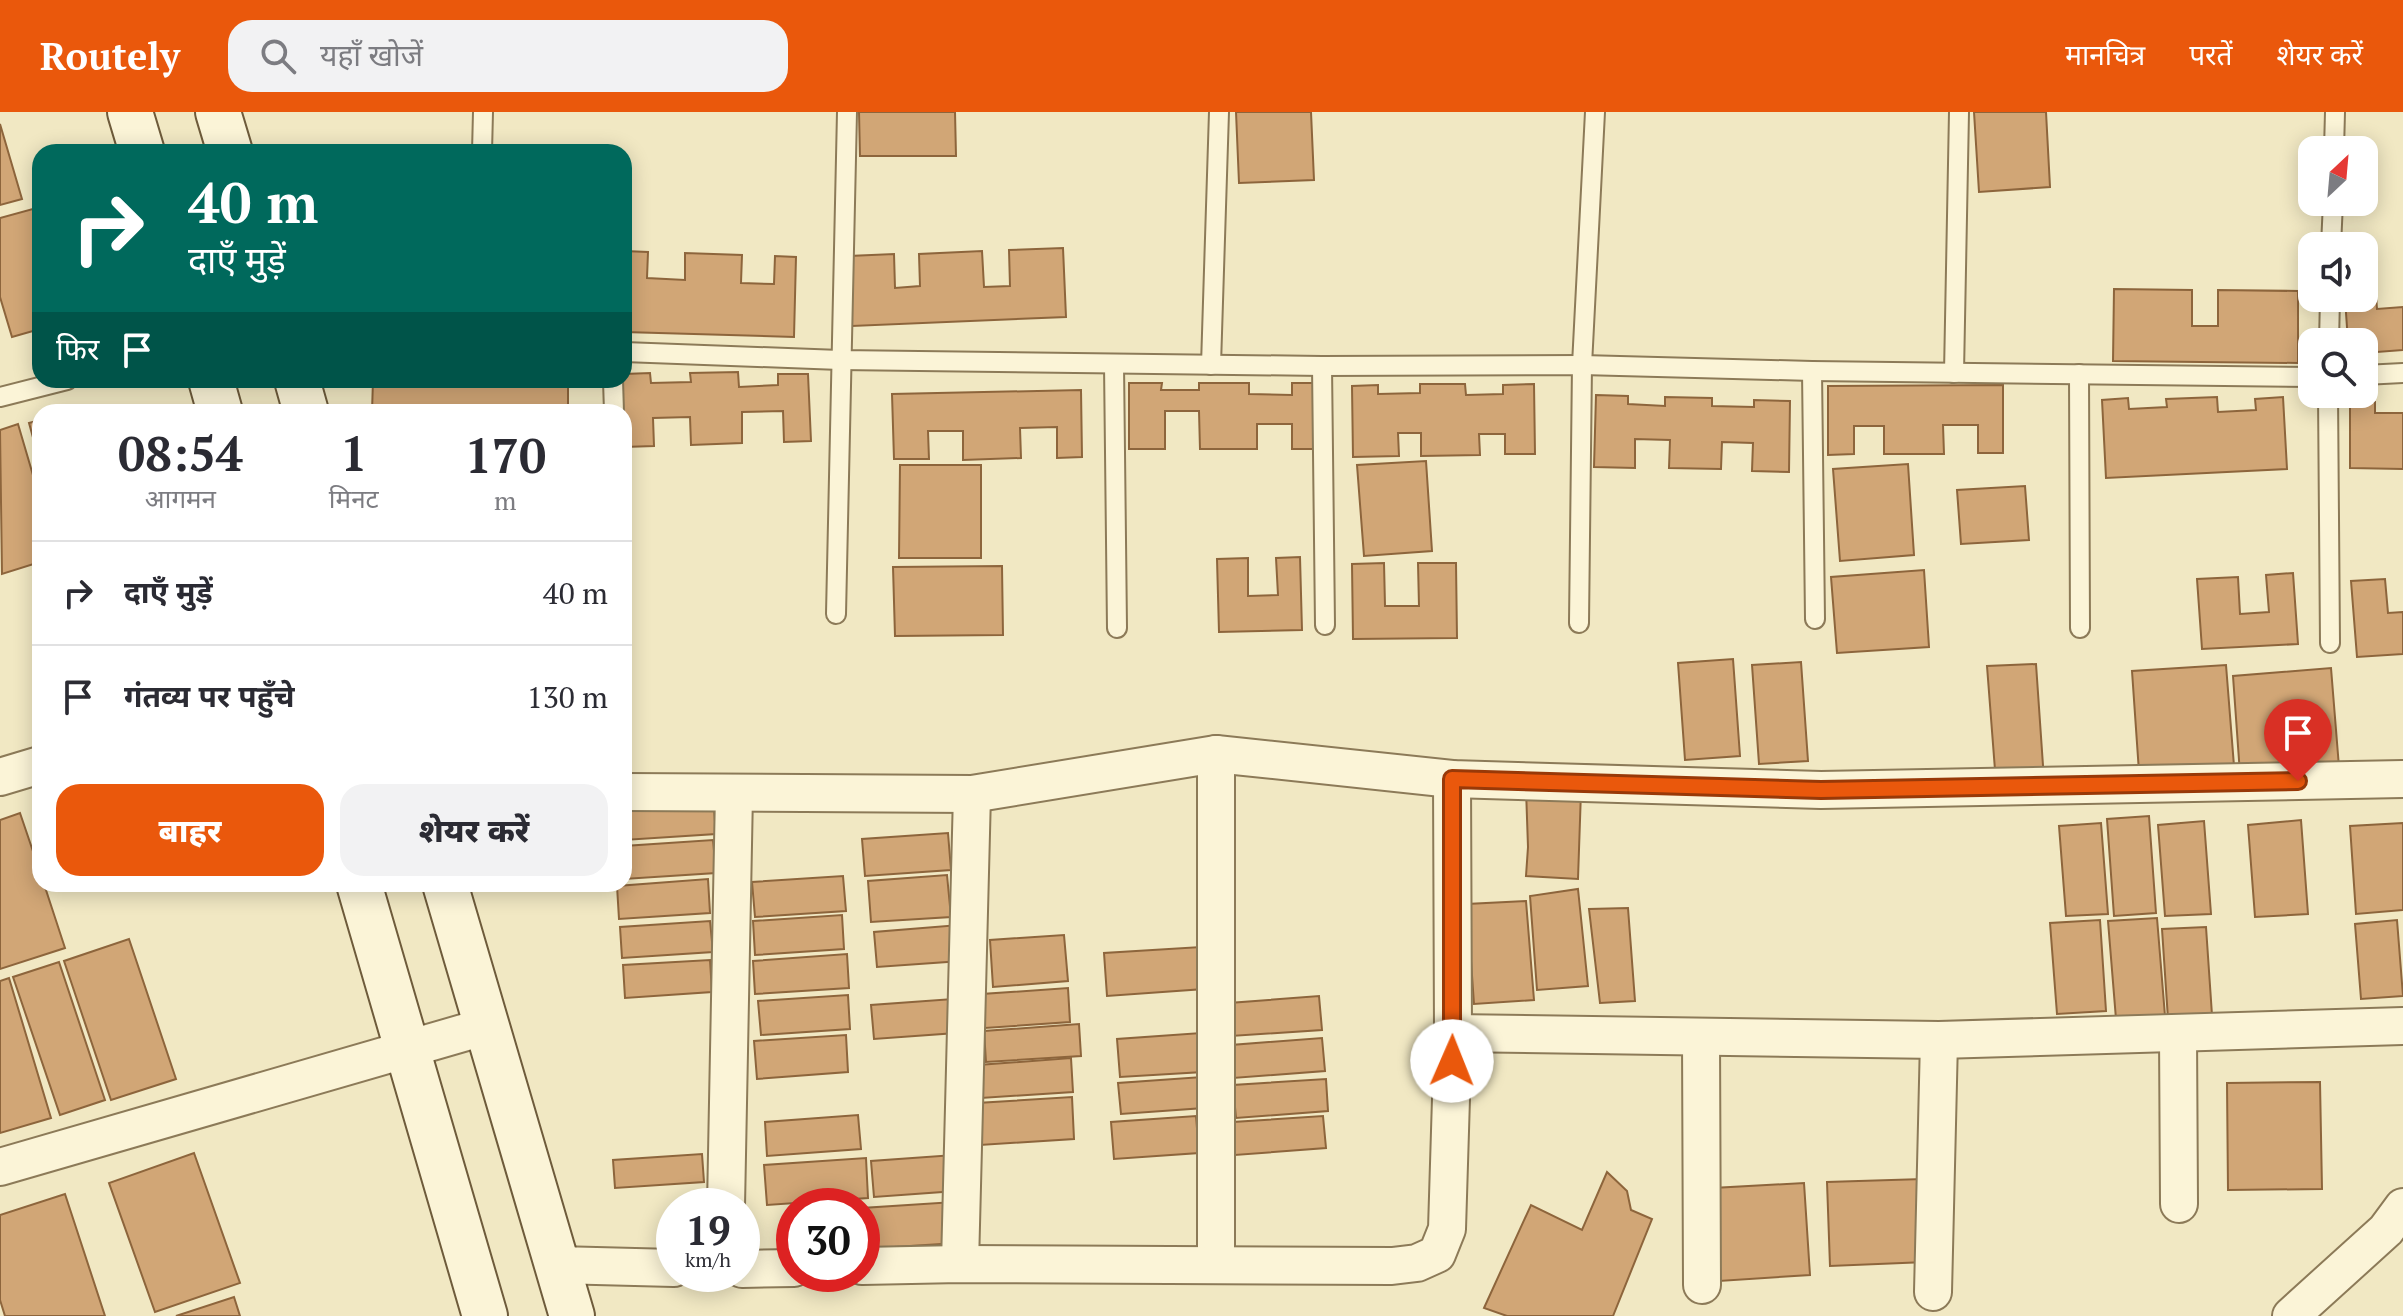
<!DOCTYPE html>
<html lang="hi">
<head>
<meta charset="utf-8">
<style>
  :root { --surface:#fff; --page:#f2f2f3; --text:#2b2b33; --muted:#7c7c81; --line:#e1e1e2; --accent:#ea580c }
  body { margin:0; font-family:"PT Serif","Noto Sans Devanagari",serif; background:var(--page); color:var(--text); height:100vh; display:flex; flex-direction:column; font-size:30px; white-space:nowrap }
  * { box-sizing:border-box; margin:0 }
  p { font-size:26px; color:var(--muted) }
  .icon { flex:none; width:44px; height:44px; fill:none; stroke:currentColor; stroke-width:2; stroke-linecap:round; stroke-linejoin:round }
  .map { position:relative; flex:1; overflow:hidden }
  .sheet { position:absolute; left:32px; top:292px; width:600px; height:488px; display:flex; flex-direction:column; background:var(--surface); border-radius:24px; box-shadow:0 4px 20px #0003 }
  .sheet>* { flex:none }
  .guide { position:absolute; left:32px; top:32px; width:600px; height:244px; border-radius:24px; box-shadow:0 4px 20px #0003; background:#00695c; color:#fff; overflow:hidden }
  .needle { width:52px; rotate:26deg }
  .fabs { position:absolute; left:2298px; top:24px; display:grid; gap:16px }
  .fabs a { display:grid; place-items:center; width:80px; height:80px; border-radius:16px; background:var(--surface); box-shadow:0 4px 20px #0003; font-size:40px }
  .speed { position:absolute; left:656px; top:1076px; display:flex; gap:16px; font-size:40px; font-weight:700; text-align:center }
  .speed>* { display:grid; place-content:center; width:104px; height:104px; border-radius:50%; background:var(--surface); box-shadow:0 4px 20px #0003; line-height:1 }
  .speed small { font-size:20px; font-weight:400 }
  .speed .limit { border:12px solid #d22; background:#fff; color:#111 }
  .pin { position:absolute; display:grid; place-items:center; width:68px; height:68px; color:#fff; margin:-82px -34px; border-radius:50% 50% 50% 0; rotate:-45deg; box-shadow:0 0 8px #0007 }
  .pin .icon { rotate:45deg }
  .me { position:absolute; width:88px; margin:-44px; rotate:1deg; stroke-linejoin:round; filter:drop-shadow(0 0 6px #0008) }
  .turn { display:flex; align-items:center; gap:28px; height:168px; padding:0 24px; font-size:36px }
  .turn .icon { width:104px; height:104px; stroke-width:2.5 }
  .turn b { display:block; font-size:56px; line-height:68px }
  .then { display:flex; align-items:center; height:76px; padding:0 24px; background:#0003; gap:16px; font-size:30px }
  .eta { display:flex; justify-content:space-evenly; align-items:center; height:136px; text-align:center }
  .eta b { font-size:48px; font-weight:800; line-height:56px }
  .primary-button { display:flex; gap:16px; margin-top:auto; padding:16px 24px }
  .primary-button a { flex:1; height:92px; border-radius:24px; background:var(--accent); color:#fff; font-size:32px; font-weight:800; line-height:92px; text-align:center }
  .primary-button a+a { background:var(--page); color:var(--text) }
  ul { padding:0; list-style:none }
  li { display:flex; align-items:center; gap:24px; height:104px; padding:0 24px; border-top:2px solid var(--line) }
  li div { flex:1 }
  li b { display:block; font-size:30px }
  li em { font-style:normal }
  header { display:flex; align-items:center; gap:48px; box-sizing:border-box; height:112px; padding:0 40px; background:var(--accent); color:#fff }
  header strong { font-size:38px }
  nav { display:flex; gap:44px; margin-inline-start:auto; font-size:28px }
  .search { width:560px; height:72px; background:var(--page); display:flex; align-items:center; gap:20px; box-sizing:border-box; padding:0 28px; border-radius:24px; color:var(--muted); font-size:30px }
  .map>svg:first-child { display:block }
  .building { fill:#d1a676; stroke:#8d653c; stroke-width:2 }
  .lines { fill:none; stroke-linecap:round; stroke-linejoin:round }
  .lane-casing { stroke:#8c7a58; stroke-width:22 }
  .street-casing { stroke:#8c7a58; stroke-width:40 }
  .secondary-casing { stroke:#6e5b3b; stroke-width:48 }
  .lane { stroke:#fbf4d7; stroke-width:18 }
  .street { stroke:#fbf4d7; stroke-width:36 }
  .secondary { stroke:#fbf4d7; stroke-width:44 }
  .route-casing { stroke:#983908; stroke-width:20 }
  .route { stroke:#ea580c; stroke-width:14 }
</style>
</head>
<body>
<header>
<strong>Routely</strong>
<div class="search"><svg class="icon" aria-label="search" viewBox="0 0 24 24"><circle cx="10" cy="10" r="6"/><path d="M15 15l6 6"/></svg>यहाँ खोजें</div>
<nav><a>मानचित्र</a><a>परतें</a><a>शेयर करें</a></nav>
</header>
<div class="map">
<svg width="2403" height="1204" viewBox="0 0 2403 1204">
  <rect width="100%" height="100%" fill="#f1e8c3"/>
  <!-- building -->
  <g class="building">
    <path d="M859 0H955L956 44H860Z"/>
    <path d="M1236 0H1311L1314 68 1239 71Z"/>
    <path d="M1974 0H2046L2050 75 1979 80Z"/>
    <path d="M0 12 22 87 0 93Z"/>
    <path d="M40 95V217L12 225 0 185V106Z"/>
    <path d="M1063 136 1066 205 852 214 849 144 894 142 895 176 920 174 919 142 982 139 984 175 1010 174 1009 138Z"/>
    <path d="M624 139 648 140 647 166 685 168V141L742 143 741 171 774 172 775 144 796 145 794 225 624 220Z"/>
    <path d="M2375 169 2377 197 2403 195V238L2364 241V230H2348L2345 186H2364V170Z"/>
    <path d="M2114 177 2192 178V214H2218V178L2298 179V251L2113 249Z"/>
    <path d="M738 260 739 275 778 273V262H808L811 329 784 330 783 299 742 300V331L691 333 690 305 653 306 654 334 624 335V300H617L616 268H624V262L650 261 651 271 691 270 690 261Z"/>
    <path d="M373 268H568V300H372Z"/>
    <path d="M1129 271H1162L1161 278H1199V271H1249V282L1292 283V271H1313V337H1292V312H1257V337H1200L1199 299H1165V337H1129Z"/>
    <path d="M1420 272H1465L1466 283 1503 282V273L1534 272 1535 342H1505V322H1479L1480 343 1421 344V321H1398L1399 344 1353 345 1352 274 1378 273V282L1420 281Z"/>
    <path d="M2003 273V341H1978V313H1943L1944 342H1884V314H1854V342L1828 343V274Z"/>
    <path d="M1081 278 1082 345 1057 346V315L1020 316 1021 346 963 348V319H928L929 347H894L892 282Z"/>
    <path d="M1596 283 1628 284V292L1665 294V285L1712 286V294L1754 295V288L1790 289 1789 360 1752 359 1753 331 1722 330 1721 357 1669 356 1670 328 1635 327V356L1594 355Z"/>
    <path d="M2217 285 2218 300 2256 298 2255 287 2283 285 2287 357 2106 366 2102 288 2128 286 2129 297 2167 295 2166 287Z"/>
    <path d="M2350 290H2375V301H2403V357L2350 356Z"/>
    <path d="M91 294 93 300H70Z"/>
    <path d="M40 308V351L29 311Z"/>
    <path d="M18 312 40 387V450L2 462 0 318Z"/>
    <path d="M1426 349 1432 439 1364 444 1357 353Z"/>
    <path d="M1908 352 1914 443 1840 449 1833 357Z"/>
    <path d="M900 353H981V446H899Z"/>
    <path d="M2025 374 2029 428 1961 432 1957 378Z"/>
    <path d="M1300 445 1302 518 1219 520 1217 447 1248 446V484L1278 483 1276 446Z"/>
    <path d="M1384 451 1385 494H1419L1418 451H1456L1457 526 1353 527 1352 452Z"/>
    <path d="M1002 454 1003 523 895 524 893 455Z"/>
    <path d="M1924 458 1929 535 1837 541 1831 465Z"/>
    <path d="M2293 461 2298 532 2202 537 2197 467 2238 465 2240 502 2269 500 2266 463Z"/>
    <path d="M2385 467 2388 501 2403 500V542L2357 545 2351 469Z"/>
    <path d="M1733 547 1740 644 1685 648 1678 551Z"/>
    <path d="M1801 550 1808 649 1759 652 1752 553Z"/>
    <path d="M2036 552 2044 668 1996 671 1987 554Z"/>
    <path d="M624 553 629 623 624 624Z"/>
    <path d="M2226 553 2234 654 2139 660 2132 559Z"/>
    <path d="M2331 556 2339 655 2240 662 2233 564Z"/>
    <path d="M1526 677 1581 679 1578 767 1526 764 1528 735Z"/>
    <path d="M713 684 716 722 624 728V690Z"/>
    <path d="M20 701 40 760V772H44L65 836 0 857V708Z"/>
    <path d="M2149 704 2156 801 2114 804 2107 707Z"/>
    <path d="M2301 708 2308 802 2255 805 2248 713Z"/>
    <path d="M2204 709 2211 802 2165 804 2158 713Z"/>
    <path d="M2101 711 2108 802 2066 804 2059 714Z"/>
    <path d="M2403 711V798L2356 802 2350 714Z"/>
    <path d="M948 721 951 758 865 764 862 727Z"/>
    <path d="M713 728 716 761 624 767V734Z"/>
    <path d="M947 763 951 805 871 810 868 769Z"/>
    <path d="M843 764 846 799 755 805 752 770Z"/>
    <path d="M708 767 710 801 619 807 617 774Z"/>
    <path d="M1578 777 1588 874 1537 878 1530 784Z"/>
    <path d="M1526 789 1534 888 1474 892 1467 792Z"/>
    <path d="M1628 796 1635 889 1600 891 1589 797Z"/>
    <path d="M842 803 844 837 755 843 753 809Z"/>
    <path d="M2157 806 2165 904 2116 907 2108 809Z"/>
    <path d="M2100 808 2106 899 2057 902 2050 811Z"/>
    <path d="M2397 808 2403 884 2361 887 2355 812Z"/>
    <path d="M710 809 713 840 622 846 620 815Z"/>
    <path d="M959 813 961 849 877 855 874 820Z"/>
    <path d="M2206 815 2212 903 2168 907 2162 817Z"/>
    <path d="M1064 823 1068 869 993 875 990 828Z"/>
    <path d="M129 827 176 967 111 988 64 849Z"/>
    <path d="M1201 835 1204 877 1107 884 1104 841Z"/>
    <path d="M847 842 849 876 755 882 753 849Z"/>
    <path d="M710 848 712 880 625 886 623 853Z"/>
    <path d="M59 850 105 988 60 1003 13 865Z"/>
    <path d="M9 866 51 1006 0 1021V869Z"/>
    <path d="M1068 876 1070 910 985 916 982 882Z"/>
    <path d="M848 883 850 917 761 923 758 889Z"/>
    <path d="M1319 884 1322 918 1231 924 1229 891Z"/>
    <path d="M953 887 956 921 874 927 871 893Z"/>
    <path d="M1079 912 1081 944 986 950 984 919Z"/>
    <path d="M1201 921 1203 960 1120 965 1117 927Z"/>
    <path d="M846 923 848 960 757 967 754 929Z"/>
    <path d="M1322 926 1325 959 1233 966 1231 933Z"/>
    <path d="M1071 946 1073 980 981 986 978 953Z"/>
    <path d="M1202 965 1204 996 1121 1002 1118 971Z"/>
    <path d="M1326 967 1328 999 1236 1006 1233 973Z"/>
    <path d="M2320 970 2322 1077 2228 1078 2227 971Z"/>
    <path d="M1072 985 1074 1027 980 1033 977 991Z"/>
    <path d="M858 1003 861 1037 767 1044 765 1010Z"/>
    <path d="M1196 1004 1199 1041 1114 1047 1111 1010Z"/>
    <path d="M1323 1004 1326 1036 1235 1043 1233 1010Z"/>
    <path d="M194 1041 240 1171 155 1200 109 1071Z"/>
    <path d="M702 1042 704 1070 615 1076 613 1048Z"/>
    <path d="M954 1043 956 1079 874 1085 871 1049Z"/>
    <path d="M866 1046 868 1086 767 1093 764 1053Z"/>
    <path d="M1607 1060 1627 1079 1631 1098 1652 1107 1613 1204H1507L1484 1196 1531 1093 1582 1118Z"/>
    <path d="M1923 1067 1926 1150 1830 1154 1827 1070Z"/>
    <path d="M1804 1071 1810 1163 1719 1169 1713 1076Z"/>
    <path d="M65 1082 105 1204H5L0 1188V1103Z"/>
    <path d="M954 1090 957 1131 863 1137 862 1096Z"/>
    <path d="M234 1185 240 1204H176Z"/>
  </g>
  <g class="lines">
    <defs>
      <g id="lane">
        <path d="M2334 38 2335 0"/>
        <path d="M482 40 483 0"/>
        <path d="M2331 134 2333 90"/>
        <path d="M2329 230 2330 186"/>
        <path d="M624 240 840 248 1322 254 1582 253 1812 259 2312 265"/>
        <path d="M1114 252 1117 516"/>
        <path d="M1211 253 1219 0"/>
        <path d="M1322 254 1325 513"/>
        <path d="M1812 259 1815 507"/>
        <path d="M1954 261 1959 0"/>
        <path d="M2079 262 2080 516"/>
        <path d="M2364 263 2403 261"/>
        <path d="M613 268 614 300"/>
        <path d="M2328 282 2330 531"/>
        <path d="M0 285 67 268"/>
        <path d="M836 502 847 0"/>
        <path d="M1579 511 1582 253 1595 0"/>
      </g>
      <g id="street">
        <path d="M1216 642V1152"/>
        <path d="M0 665 40 653"/>
        <path d="M624 680 972 682 1216 642 1452 667 1821 678 2403 667"/>
        <path d="M1453 921 1939 928 2403 914"/>
        <path d="M2178 922 2179 1092"/>
        <path d="M1701 925 1702 1173"/>
        <path d="M0 1055 487 914"/>
        <path d="M726 1094 734 681"/>
        <path d="M960 1152 972 682"/>
        <path d="M557 1153 674 1156"/>
        <path d="M862 1154 960 1152 1392 1154 1417 1151 1437 1142 1447 1117 1453 921 1452 667"/>
        <path d="M742 1157 794 1156"/>
        <path d="M1933 1180 1939 928"/>
        <path d="M2291 1204 2386 1118 2403 1095"/>
      </g>
      <g id="secondary">
        <path d="M130 0 142 40"/>
        <path d="M218 0 230 40"/>
        <path d="M211 268 220 300"/>
        <path d="M297 268 306 300"/>
        <path d="M359 772 485 1204"/>
        <path d="M445 772 572 1204"/>
      </g>
    </defs>
    <!-- lane casing -->
    <use href="#lane" class="lane-casing"/>
    <!-- street casing -->
    <use href="#street" class="street-casing"/>
    <!-- secondary casing -->
    <use href="#secondary" class="secondary-casing"/>
    <!-- lane -->
    <use href="#lane" class="lane"/>
    <!-- street -->
    <use href="#street" class="street"/>
    <!-- secondary -->
    <use href="#secondary" class="secondary"/>
  </g>
  <g class="lines">
    <defs>
      <path id="route" d="M1452 949V667L1821 678 2298 669"/>
    </defs>
    <!-- route casing -->
    <use href="#route" class="route-casing"/>
    <!-- route -->
    <use href="#route" class="route"/>
  </g>
</svg>
<div class="fabs">
<a><svg class="needle" viewBox="-14 -14 28 28"><path d="M0-13l5 13h-10z" fill="#e53935"/><path d="M0 13l5-13h-10z" fill="#7c7c81"/></svg></a>
<a><svg class="icon" aria-label="sound" viewBox="0 0 24 24"><path d="M4 9h4l5-4v14l-5-4H4zM17 9q2 3 0 6"/></svg></a>
<a><svg class="icon" aria-label="search" viewBox="0 0 24 24"><circle cx="10" cy="10" r="6"/><path d="M15 15l6 6"/></svg></a>
</div>
<div class="speed"><div>19<small>km/h</small></div><div class="limit">30</div></div>
<div class="pin" style="left:2298px;top:669px;background:#d93025"><svg class="icon" aria-label="arrive" viewBox="0 0 24 24"><path d="M6 21V4h12l-3 4 3 4H6"/></svg></div>
<svg class="me" style="left:1452px;top:949px" viewBox="-20 -20 40 40"><circle r="19" fill="#fff"/><path d="M0-13L10 11 0 6-10 11z" fill="#ea580c"/></svg>
<div class="guide">
<div class="turn"><svg class="icon" aria-label="right" viewBox="0 0 24 24"><path d="M7 20v-9h11M14 6l5 5-5 5"/></svg><div><b>40 m</b>दाएँ मुड़ें</div></div>
<div class="then">फिर<svg class="icon" aria-label="arrive" viewBox="0 0 24 24"><path d="M6 21V4h12l-3 4 3 4H6"/></svg></div>
</div>
<section class="sheet">
<div class="eta">
<div><b>08:54</b><p>आगमन</p></div>
<div><b>1</b><p>मिनट</p></div>
<div><b>170</b><p>m</p></div>
</div>
<ul>
<li><svg class="icon" aria-label="right" viewBox="0 0 24 24"><path d="M7 20v-9h11M14 6l5 5-5 5"/></svg><div><b>दाएँ मुड़ें</b></div><em>40 m</em></li>
<li><svg class="icon" aria-label="arrive" viewBox="0 0 24 24"><path d="M6 21V4h12l-3 4 3 4H6"/></svg><div><b>गंतव्य पर पहुँचे</b></div><em>130 m</em></li>
</ul>
<div class="primary-button"><a>बाहर</a><a>शेयर करें</a></div>
</section>
</div>
</body>
</html>
